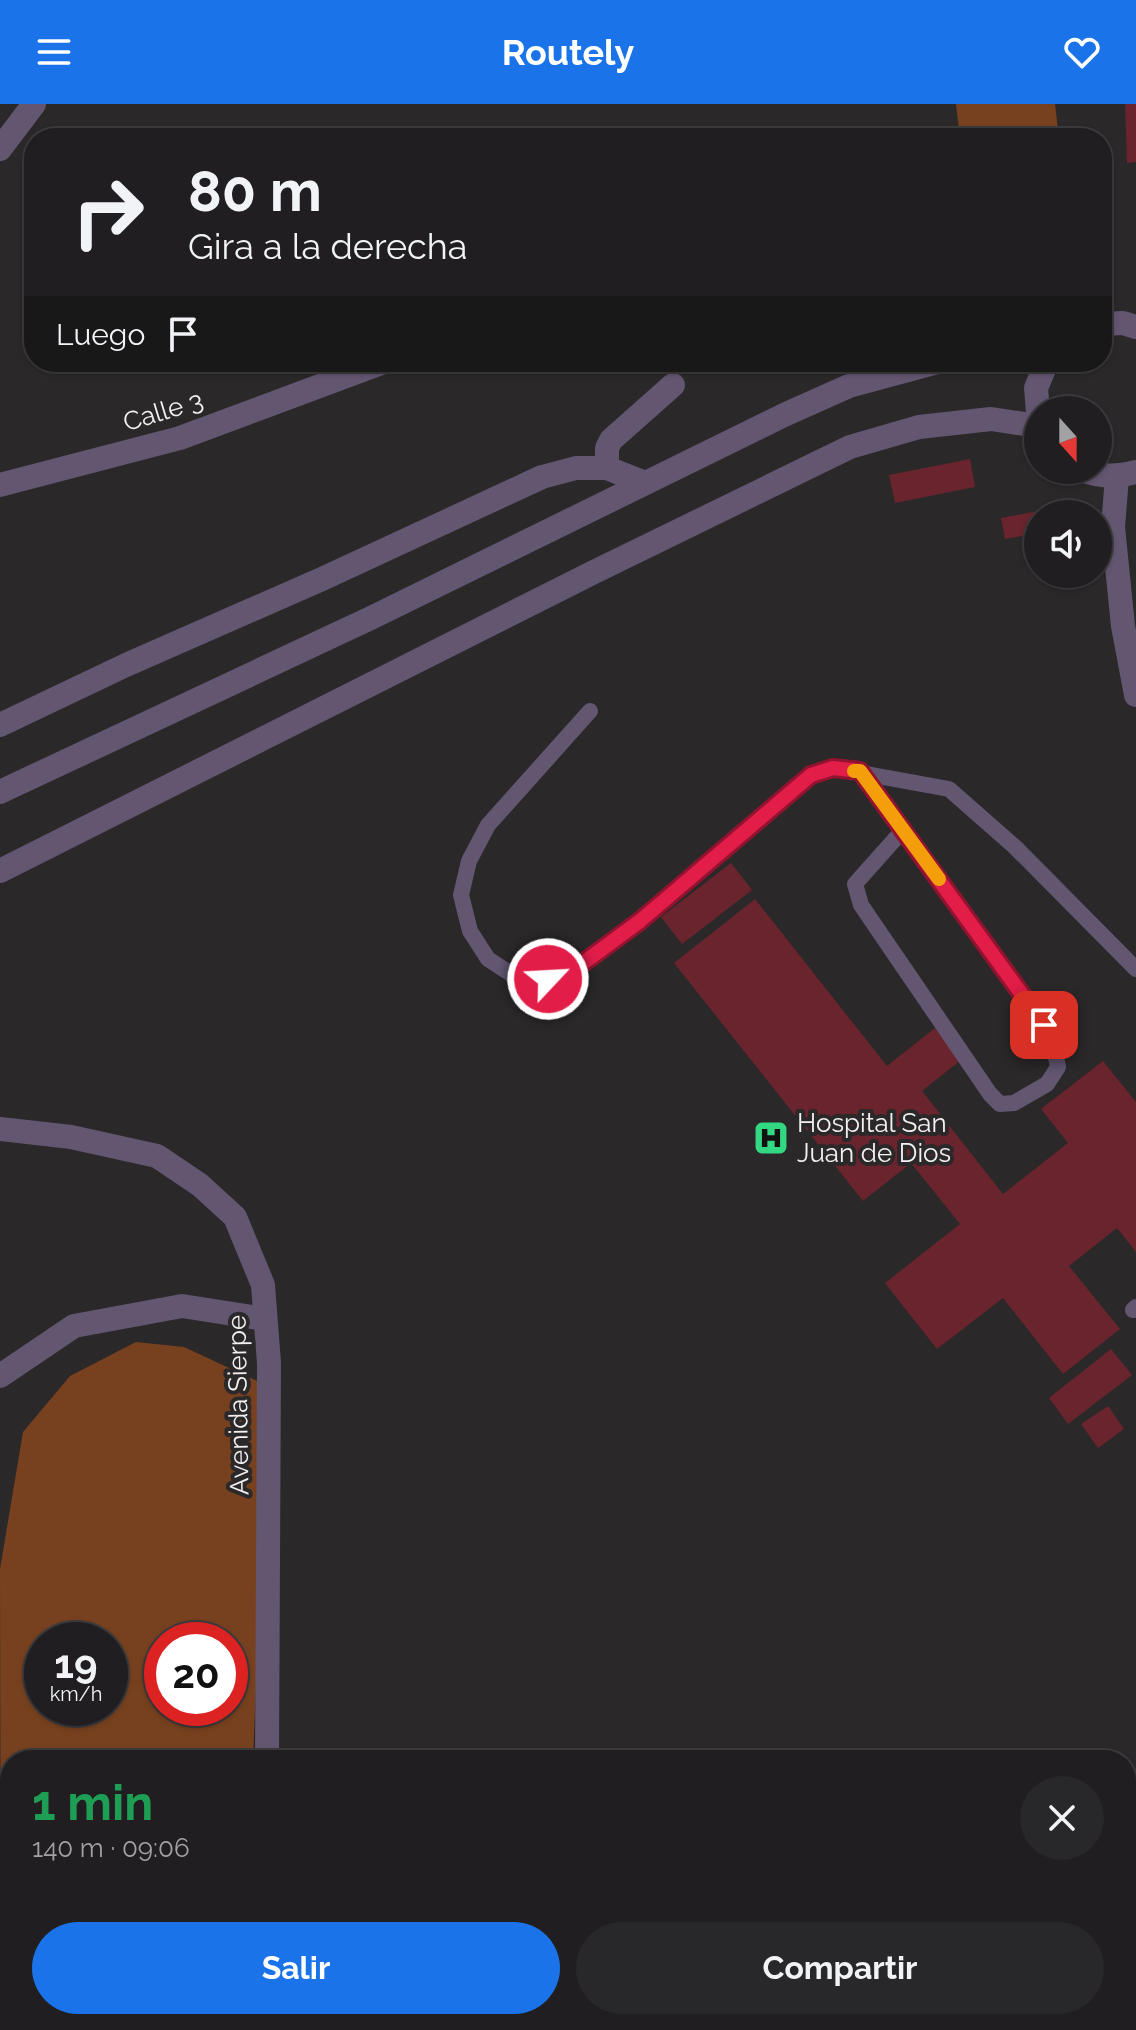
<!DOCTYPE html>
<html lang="es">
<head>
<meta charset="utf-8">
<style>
  :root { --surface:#201e20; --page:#282729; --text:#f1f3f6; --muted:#a2a2a5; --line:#3d3c3e; --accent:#1a73e8 }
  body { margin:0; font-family:Raleway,sans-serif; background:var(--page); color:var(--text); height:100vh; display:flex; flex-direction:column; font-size:30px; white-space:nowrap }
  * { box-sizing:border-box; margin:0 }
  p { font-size:26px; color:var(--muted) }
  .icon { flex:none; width:44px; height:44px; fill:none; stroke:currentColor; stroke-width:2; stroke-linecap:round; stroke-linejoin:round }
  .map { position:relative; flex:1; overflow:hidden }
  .sheet { position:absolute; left:0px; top:1646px; width:1136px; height:280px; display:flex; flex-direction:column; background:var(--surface); border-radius:32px 32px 0 0; box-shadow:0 2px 6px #0004,0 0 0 2px var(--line) }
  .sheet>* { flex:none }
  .hud { position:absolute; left:24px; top:24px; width:1088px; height:244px; border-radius:32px; box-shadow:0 2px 6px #0004,0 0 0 2px var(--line); background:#201e20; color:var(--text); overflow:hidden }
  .needle { width:52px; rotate:159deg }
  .tools { position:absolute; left:1024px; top:292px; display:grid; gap:16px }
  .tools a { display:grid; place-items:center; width:88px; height:88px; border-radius:50%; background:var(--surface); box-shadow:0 2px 6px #0004,0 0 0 2px var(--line); font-size:40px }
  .speed { position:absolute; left:24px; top:1518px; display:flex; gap:16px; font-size:40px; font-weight:700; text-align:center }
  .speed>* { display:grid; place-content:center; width:104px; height:104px; border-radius:50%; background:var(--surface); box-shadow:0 2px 6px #0004,0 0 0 2px var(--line); line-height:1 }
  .speed small { font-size:20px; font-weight:400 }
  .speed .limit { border:12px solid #d22; background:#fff; color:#111 }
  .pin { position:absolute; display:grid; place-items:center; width:68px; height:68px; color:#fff; margin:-34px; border-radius:16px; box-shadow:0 4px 12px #0006 }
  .me { position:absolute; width:88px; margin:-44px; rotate:65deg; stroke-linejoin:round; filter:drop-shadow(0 0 6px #0008) }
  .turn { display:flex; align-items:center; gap:28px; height:168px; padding:0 32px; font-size:36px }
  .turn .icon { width:104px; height:104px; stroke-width:2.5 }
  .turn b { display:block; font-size:56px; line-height:68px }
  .then { display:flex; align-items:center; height:76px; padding:0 32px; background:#0003; gap:16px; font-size:30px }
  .round { display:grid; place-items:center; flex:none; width:84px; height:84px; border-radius:42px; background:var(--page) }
  .summary { display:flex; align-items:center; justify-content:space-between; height:136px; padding:0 32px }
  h1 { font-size:48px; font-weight:700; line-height:60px; color:#1e9e55 }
  .primary-button { display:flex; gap:16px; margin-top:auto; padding:16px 32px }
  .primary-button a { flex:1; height:92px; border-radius:48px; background:var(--accent); color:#fff; font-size:32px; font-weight:700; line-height:92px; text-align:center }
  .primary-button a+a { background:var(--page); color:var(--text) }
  header { display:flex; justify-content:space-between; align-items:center; height:104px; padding:0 32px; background:var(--accent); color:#fff; font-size:36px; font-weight:700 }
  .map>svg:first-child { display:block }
  .green { fill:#77411f; fill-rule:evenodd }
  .building { fill:#69242d }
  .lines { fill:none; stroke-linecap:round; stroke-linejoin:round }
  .service { stroke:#625671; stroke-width:16 }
  .minor { stroke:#625671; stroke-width:24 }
  .tertiary { stroke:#625671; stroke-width:24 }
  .route-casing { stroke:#92132f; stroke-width:20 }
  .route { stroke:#e11d48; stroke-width:14 }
  .slow { stroke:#f59e0b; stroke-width:14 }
  .labels { text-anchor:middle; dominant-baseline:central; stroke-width:8; stroke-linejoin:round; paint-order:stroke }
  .street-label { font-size:26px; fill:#f2f0f1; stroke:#2b282a }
  .poi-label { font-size:26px; fill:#f2f0f1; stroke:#2b282a; text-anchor:start }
</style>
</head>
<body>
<header><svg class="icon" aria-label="menu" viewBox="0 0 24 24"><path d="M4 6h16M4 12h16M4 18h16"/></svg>Routely<svg class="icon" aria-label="heart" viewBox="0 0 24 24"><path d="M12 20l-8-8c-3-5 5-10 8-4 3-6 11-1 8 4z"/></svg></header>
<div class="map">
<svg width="1136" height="1926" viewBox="0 0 1136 1926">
  <rect width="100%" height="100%" fill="#2b282a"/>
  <!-- green -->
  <g class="green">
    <path d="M956 0H1055L1059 34H960Z"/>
    <path d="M136 1238 184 1243 268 1282 253 1656H10V1916H243L242 1926H1L0 1465 23 1328 70 1272ZM42 1536H110V1604H42ZM162 1536H230V1604H162Z"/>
    <path d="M668 1916H901L904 1926H665Z"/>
  </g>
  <!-- building -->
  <g class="building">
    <path d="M1125 0H1136V58L1127 59Z"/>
    <path d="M970 355 975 383 895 399 889 371Z"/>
    <path d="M1060 403 1061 410H1038V429L1005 435 1001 414Z"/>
    <path d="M731 759 752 786 682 840 661 813Z"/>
    <path d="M755 795 887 962 935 924 961 956 922 987 1003 1090 1068 1039 1041 1005 1103 957 1136 998V1148L1117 1124 1069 1162 1120 1225 1063 1270 1003 1194 937 1245 885 1179 960 1120 911 1059 863 1097 674 859Z"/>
    <path d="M1111 1245 1132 1271 1068 1320 1049 1294Z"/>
    <path d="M1108 1302 1124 1325 1098 1344 1081 1320Z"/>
  </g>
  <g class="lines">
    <!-- service -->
    <g class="service">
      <path d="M590 607 488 721 469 757 461 791 470 827 488 855 516 873 548 875 571 868 640 817 811 671 833 664 949 685 1015 743 1136 865"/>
      <path d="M860 667 1044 921 1055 949 1058 963 1047 980 1014 999 1000 1000 990 990 861 801 855 780 903 726"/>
      <path d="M1133 1206 1136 1203"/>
    </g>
    <!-- minor -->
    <g class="minor">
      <path d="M0 45 34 0"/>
      <path d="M607 364V344L611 336 673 281"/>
      <path d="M1117 373 1113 423 1123 522 1136 591"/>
      <path d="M0 381 180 334 384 258"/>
      <path d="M0 621 126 561 322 475 542 373 576 364H607L645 379"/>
      <path d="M0 1025 71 1033 157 1052 200 1081 235 1113 263 1181 269 1259 267 1656"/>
      <path d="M0 1272 74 1222 182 1202 265 1215"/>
      <path d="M265 1926V1916"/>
    </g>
    <!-- tertiary -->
    <g class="tertiary">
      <path d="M1102 220 1123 219 1136 223"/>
      <path d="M1038 308 1036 284 1047 258"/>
      <path d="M1081 366C1101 373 1116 373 1136 368"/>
      <path d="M0 688 373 513 784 311 849 282 938 258"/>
      <path d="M0 767 594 468 850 343 919 323 991 315 1038 322"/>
    </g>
  </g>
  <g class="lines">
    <defs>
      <path id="route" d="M548 875 571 868 640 817 811 671 833 664 860 667 1044 921"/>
    </defs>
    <!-- route casing -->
    <use href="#route" class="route-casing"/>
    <!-- route -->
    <use href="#route" class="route"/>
    <!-- slow -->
    <path class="slow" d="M854 667H860L939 775"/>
  </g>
  <!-- icons -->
  <defs>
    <symbol id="hospital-square" viewBox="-11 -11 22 22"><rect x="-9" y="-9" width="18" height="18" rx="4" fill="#32d882" stroke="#2b282a"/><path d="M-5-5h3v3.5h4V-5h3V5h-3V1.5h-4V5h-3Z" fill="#111"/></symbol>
  </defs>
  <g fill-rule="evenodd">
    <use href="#hospital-square" x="751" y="1014" width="40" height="40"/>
  </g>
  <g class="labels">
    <!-- street labels -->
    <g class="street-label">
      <text transform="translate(163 307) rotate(-17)">Calle 3</text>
      <text transform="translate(238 1301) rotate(-91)">Avenida Sierpe</text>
    </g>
    <!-- poi labels -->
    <g class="poi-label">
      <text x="797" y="1019">Hospital San<tspan x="797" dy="30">Juan de Dios</tspan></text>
    </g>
  </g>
</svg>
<div class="tools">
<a><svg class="needle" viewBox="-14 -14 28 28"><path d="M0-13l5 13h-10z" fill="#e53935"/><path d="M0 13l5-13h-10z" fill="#a2a2a5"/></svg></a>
<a><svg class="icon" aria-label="sound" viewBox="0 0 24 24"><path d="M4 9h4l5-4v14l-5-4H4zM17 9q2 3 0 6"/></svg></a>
</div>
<div class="speed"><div>19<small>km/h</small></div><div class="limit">20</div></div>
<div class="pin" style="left:1044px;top:921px;background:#d93025"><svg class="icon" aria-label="arrive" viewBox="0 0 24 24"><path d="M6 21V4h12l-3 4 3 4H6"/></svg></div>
<svg class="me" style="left:548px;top:875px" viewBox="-20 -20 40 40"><circle r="17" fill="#e11d48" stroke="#fff" stroke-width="3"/><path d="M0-11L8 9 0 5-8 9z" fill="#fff"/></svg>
<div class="hud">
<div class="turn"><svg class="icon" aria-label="right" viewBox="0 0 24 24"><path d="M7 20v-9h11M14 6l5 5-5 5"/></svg><div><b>80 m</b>Gira a la derecha</div></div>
<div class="then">Luego<svg class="icon" aria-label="arrive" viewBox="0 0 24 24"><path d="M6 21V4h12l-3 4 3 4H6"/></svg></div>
</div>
<section class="sheet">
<div class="summary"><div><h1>1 min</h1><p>140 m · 09:06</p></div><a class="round"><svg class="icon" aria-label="close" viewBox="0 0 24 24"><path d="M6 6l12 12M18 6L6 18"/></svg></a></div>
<div class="primary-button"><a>Salir</a><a>Compartir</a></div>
</section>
</div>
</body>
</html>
